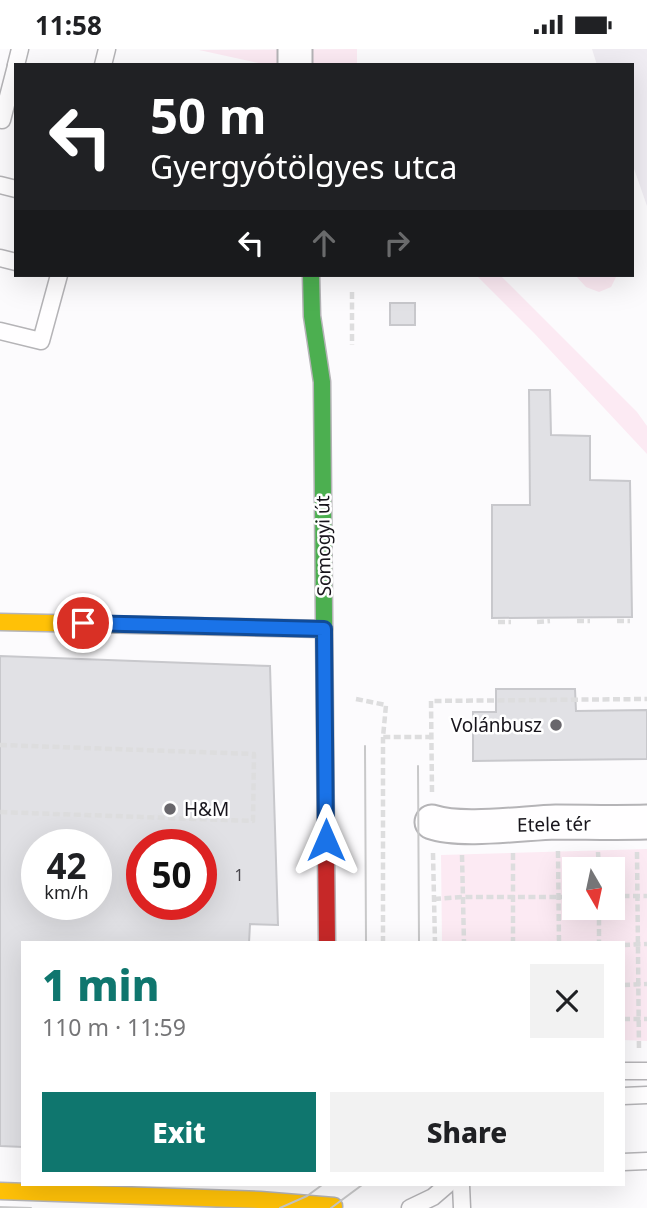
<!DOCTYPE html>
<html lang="en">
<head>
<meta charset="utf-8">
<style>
  :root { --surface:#fff; --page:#f2f2f2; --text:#202124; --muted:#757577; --accent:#0f766e }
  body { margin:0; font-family:"Noto Sans",sans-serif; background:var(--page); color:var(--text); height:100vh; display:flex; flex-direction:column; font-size:26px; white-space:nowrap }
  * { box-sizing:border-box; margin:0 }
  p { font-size:23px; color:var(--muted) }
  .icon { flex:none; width:38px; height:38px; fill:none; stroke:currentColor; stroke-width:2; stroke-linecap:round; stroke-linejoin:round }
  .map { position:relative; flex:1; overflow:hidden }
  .drawer { position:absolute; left:21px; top:892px; width:604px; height:245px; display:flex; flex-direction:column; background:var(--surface); border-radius:0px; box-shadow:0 7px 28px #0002 }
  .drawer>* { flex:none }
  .banner { position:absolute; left:14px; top:14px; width:620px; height:214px; border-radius:0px; box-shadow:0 7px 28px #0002; background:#202124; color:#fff; overflow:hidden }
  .needle { width:46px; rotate:171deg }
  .tools { position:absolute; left:562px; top:808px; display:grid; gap:14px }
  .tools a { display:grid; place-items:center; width:63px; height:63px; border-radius:0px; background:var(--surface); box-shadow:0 7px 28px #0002; font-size:35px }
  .speed { position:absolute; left:21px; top:780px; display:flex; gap:14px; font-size:35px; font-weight:700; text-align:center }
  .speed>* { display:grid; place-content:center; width:91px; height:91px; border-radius:50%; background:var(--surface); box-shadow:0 7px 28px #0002; line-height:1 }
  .speed small { font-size:18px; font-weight:400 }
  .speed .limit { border:10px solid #d22; background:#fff; color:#111 }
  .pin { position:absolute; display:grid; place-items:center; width:60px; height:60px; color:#fff; margin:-30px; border:4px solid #fff; border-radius:50%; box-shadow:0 2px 7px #0007 }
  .me { position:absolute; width:77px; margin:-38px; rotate:0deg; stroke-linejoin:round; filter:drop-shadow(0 0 5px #0008) }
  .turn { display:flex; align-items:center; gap:24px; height:147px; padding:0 21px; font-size:32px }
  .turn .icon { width:91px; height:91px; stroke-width:2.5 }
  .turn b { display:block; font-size:49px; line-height:60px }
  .lanes { display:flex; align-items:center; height:66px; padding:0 21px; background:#0003; justify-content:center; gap:35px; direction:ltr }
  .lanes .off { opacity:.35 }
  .round { display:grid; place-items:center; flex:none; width:74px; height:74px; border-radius:0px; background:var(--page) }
  .summary { display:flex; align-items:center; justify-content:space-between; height:119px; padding:0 21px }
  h1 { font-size:42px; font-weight:800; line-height:52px; color:var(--accent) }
  .primary-button { display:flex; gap:14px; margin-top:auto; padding:14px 21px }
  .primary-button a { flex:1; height:80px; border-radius:0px; background:var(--accent); color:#fff; font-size:28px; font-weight:800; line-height:80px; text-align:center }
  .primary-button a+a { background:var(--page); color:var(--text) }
  .status { display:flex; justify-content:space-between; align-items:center; height:49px; padding:0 35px; background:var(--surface); direction:ltr }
  .status svg { height:19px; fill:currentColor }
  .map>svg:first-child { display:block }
  .built { fill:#f0edf3 }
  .green { fill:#fceaf3; fill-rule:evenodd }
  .building { fill:#e1e1e5; stroke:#c8c8cc; stroke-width:2; fill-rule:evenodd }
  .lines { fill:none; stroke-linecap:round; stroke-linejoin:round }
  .lane-casing { stroke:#b5b4b7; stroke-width:19 }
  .street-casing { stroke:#b5b4b7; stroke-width:37 }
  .fast-casing { stroke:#b5b4b7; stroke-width:19 }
  .slow-casing { stroke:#b5b4b7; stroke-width:19 }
  .jam-casing { stroke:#b5b4b7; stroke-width:19 }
  .path { stroke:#ddddde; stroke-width:4.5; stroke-dasharray:7 3.5; stroke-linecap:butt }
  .lane { stroke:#fffeff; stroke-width:16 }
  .street { stroke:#fffeff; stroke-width:33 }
  .fast { stroke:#4caf50; stroke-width:16 }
  .slow { stroke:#ffc107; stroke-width:16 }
  .jam { stroke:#c62828; stroke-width:16 }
  .tram { stroke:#c8c8c9; stroke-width:2 }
  .route-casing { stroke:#114b97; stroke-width:18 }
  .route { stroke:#1a73e8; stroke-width:12 }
  .poi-dot { fill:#68666b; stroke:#fff; stroke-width:2.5 }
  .labels { text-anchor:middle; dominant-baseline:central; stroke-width:5; stroke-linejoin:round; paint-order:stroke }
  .number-label { font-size:16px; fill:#4a484e }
  .street-label { font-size:19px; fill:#18151c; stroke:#fff }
  .poi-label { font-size:19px; fill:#18151c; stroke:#fff; text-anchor:end }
</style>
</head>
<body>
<div class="status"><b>11:58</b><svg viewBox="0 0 49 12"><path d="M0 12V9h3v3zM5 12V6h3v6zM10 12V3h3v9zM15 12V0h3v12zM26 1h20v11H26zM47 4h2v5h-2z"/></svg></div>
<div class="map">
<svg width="647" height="1159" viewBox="0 0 647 1159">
  <rect width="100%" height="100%" fill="#fcfbfd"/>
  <!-- built -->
  <path class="built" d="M592 0H647V157L632 114V16H597Z"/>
  <!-- green -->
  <g class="green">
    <path d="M357 0V16H313L312 10 268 16 199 1Z"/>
    <path d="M476 226H500L637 363 647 377V405L534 284Z"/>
    <path d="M597 226 598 228 617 226 611 238 599 243 586 238 576 227Z"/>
    <path d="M647 800V992L623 991V894H442L441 806ZM574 821H612V859H574Z"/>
  </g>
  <!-- building -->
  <g class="building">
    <rect x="390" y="254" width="25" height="22"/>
    <path d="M529 341H550L551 386 590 387V431L630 432 632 568 492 569V456H530Z"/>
    <path d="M0 607 270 617 271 651 278 876 250 875 249 894H23V1098L0 1097ZM37 796H96V856H37ZM142 796H201V856H142Z"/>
    <path d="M496 640H575L576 662 647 661V710L473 712V663H496Z"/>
  </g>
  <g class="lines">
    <defs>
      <g id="lane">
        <path d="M16 16 20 0"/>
        <path d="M103 16 107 0"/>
        <path d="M2 71 16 17"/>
        <path d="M0 136 16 140"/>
        <path d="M0 209 16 213"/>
        <path d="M0 282 41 292 59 226"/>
        <path d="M623 1022H647"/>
        <path d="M623 1047 647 1046"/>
        <path d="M623 1113 647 1112"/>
        <path d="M461 1136 462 1159"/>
        <path d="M410 1159 433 1148 447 1136"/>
      </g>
      <g id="street">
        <path d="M295 0V16"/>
        <path d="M432 773C460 783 524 774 556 773 586 773 616 774 647 773"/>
      </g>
      <path id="fast" d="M311 226 312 267 322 333 326 800"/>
      <g id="slow">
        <path d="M0 573 324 580"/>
        <path d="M0 1142 260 1151 334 1157"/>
      </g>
      <path id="jam" d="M326 800 327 894"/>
    </defs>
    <!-- lane casing -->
    <use href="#lane" class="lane-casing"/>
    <!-- street casing -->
    <use href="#street" class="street-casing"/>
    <!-- fast casing -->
    <use href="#fast" class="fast-casing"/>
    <!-- slow casing -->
    <use href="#slow" class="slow-casing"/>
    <!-- jam casing -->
    <use href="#jam" class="jam-casing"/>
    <!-- path -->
    <g class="path">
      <path d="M352 243V296"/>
      <path d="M577 572H590"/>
      <path d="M617 572H630"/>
      <path d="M498 573H511"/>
      <path d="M537 573 550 572"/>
      <path d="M356 650 386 656 383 688H431"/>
      <path d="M0 696 254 705 253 772 0 763"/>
      <path d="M432 743 431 652 647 650"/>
      <path d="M558 802 559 894"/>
      <path d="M598 803 599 821"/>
      <path d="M637 803 639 1001"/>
      <path d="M433 804 435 894"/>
      <path d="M513 804V894"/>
      <path d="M462 806 464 894"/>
      <path d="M612 847H647"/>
      <path d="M434 850 462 848H574"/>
      <path d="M599 859V894"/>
      <path d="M383 894V688"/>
      <path d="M623 896 647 895"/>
      <path d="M623 936 647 935"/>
      <path d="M623 970H647"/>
    </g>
    <!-- lane -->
    <use href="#lane" class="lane"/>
    <!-- street -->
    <use href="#street" class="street"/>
    <!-- fast -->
    <use href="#fast" class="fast"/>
    <!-- slow -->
    <use href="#slow" class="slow"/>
    <!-- jam -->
    <use href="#jam" class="jam"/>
    <!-- tram -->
    <g class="tram">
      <path d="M365 697 366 894"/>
      <path d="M418 717 419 894"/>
      <path d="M0 1158 31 1159"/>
      <path d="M280 1159 307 1147 322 1136"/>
      <path d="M331 1159 362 1136"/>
    </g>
  </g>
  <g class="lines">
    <defs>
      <path id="route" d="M83 574 324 580 326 791"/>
    </defs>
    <!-- route casing -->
    <use href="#route" class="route-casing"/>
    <!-- route -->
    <use href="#route" class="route"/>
  </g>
  <!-- markers -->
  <g class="poi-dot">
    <circle cx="556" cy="676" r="7"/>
    <circle cx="170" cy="760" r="7"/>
  </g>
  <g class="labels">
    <!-- number labels -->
    <g class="number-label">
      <text x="239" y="826">1</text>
    </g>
    <!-- street labels -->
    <g class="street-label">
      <text transform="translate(323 497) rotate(-91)">Somogyi út</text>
      <text transform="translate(554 775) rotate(-1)">Etele tér</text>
    </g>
    <!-- poi labels -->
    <g class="poi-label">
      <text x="542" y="676">Volánbusz</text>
      <text x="184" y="760" text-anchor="start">H&amp;M</text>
    </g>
  </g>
</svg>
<div class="tools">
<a><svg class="needle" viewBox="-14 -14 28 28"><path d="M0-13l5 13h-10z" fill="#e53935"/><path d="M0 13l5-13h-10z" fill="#757577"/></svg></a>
</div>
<div class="speed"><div>42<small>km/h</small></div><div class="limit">50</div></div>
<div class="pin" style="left:83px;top:574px;background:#d93025"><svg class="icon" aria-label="arrive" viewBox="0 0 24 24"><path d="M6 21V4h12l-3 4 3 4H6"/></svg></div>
<svg class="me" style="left:326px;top:791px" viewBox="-20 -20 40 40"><path d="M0-17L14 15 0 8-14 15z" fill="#1a73e8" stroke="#fff" stroke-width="4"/></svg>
<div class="banner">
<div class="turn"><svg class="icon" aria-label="left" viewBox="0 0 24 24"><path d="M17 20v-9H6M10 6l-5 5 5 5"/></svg><div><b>50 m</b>Gyergyótölgyes utca</div></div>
<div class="lanes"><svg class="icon" aria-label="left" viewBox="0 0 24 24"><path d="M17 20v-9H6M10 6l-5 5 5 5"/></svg><svg class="icon off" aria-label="ahead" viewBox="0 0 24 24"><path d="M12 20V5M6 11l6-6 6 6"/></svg><svg class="icon off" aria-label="right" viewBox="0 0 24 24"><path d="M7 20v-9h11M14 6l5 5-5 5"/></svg></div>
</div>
<section class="drawer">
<div class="summary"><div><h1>1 min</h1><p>110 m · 11:59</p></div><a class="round"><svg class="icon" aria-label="close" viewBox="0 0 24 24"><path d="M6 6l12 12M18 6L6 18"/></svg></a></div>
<div class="primary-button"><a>Exit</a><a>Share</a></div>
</section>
</div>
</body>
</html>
